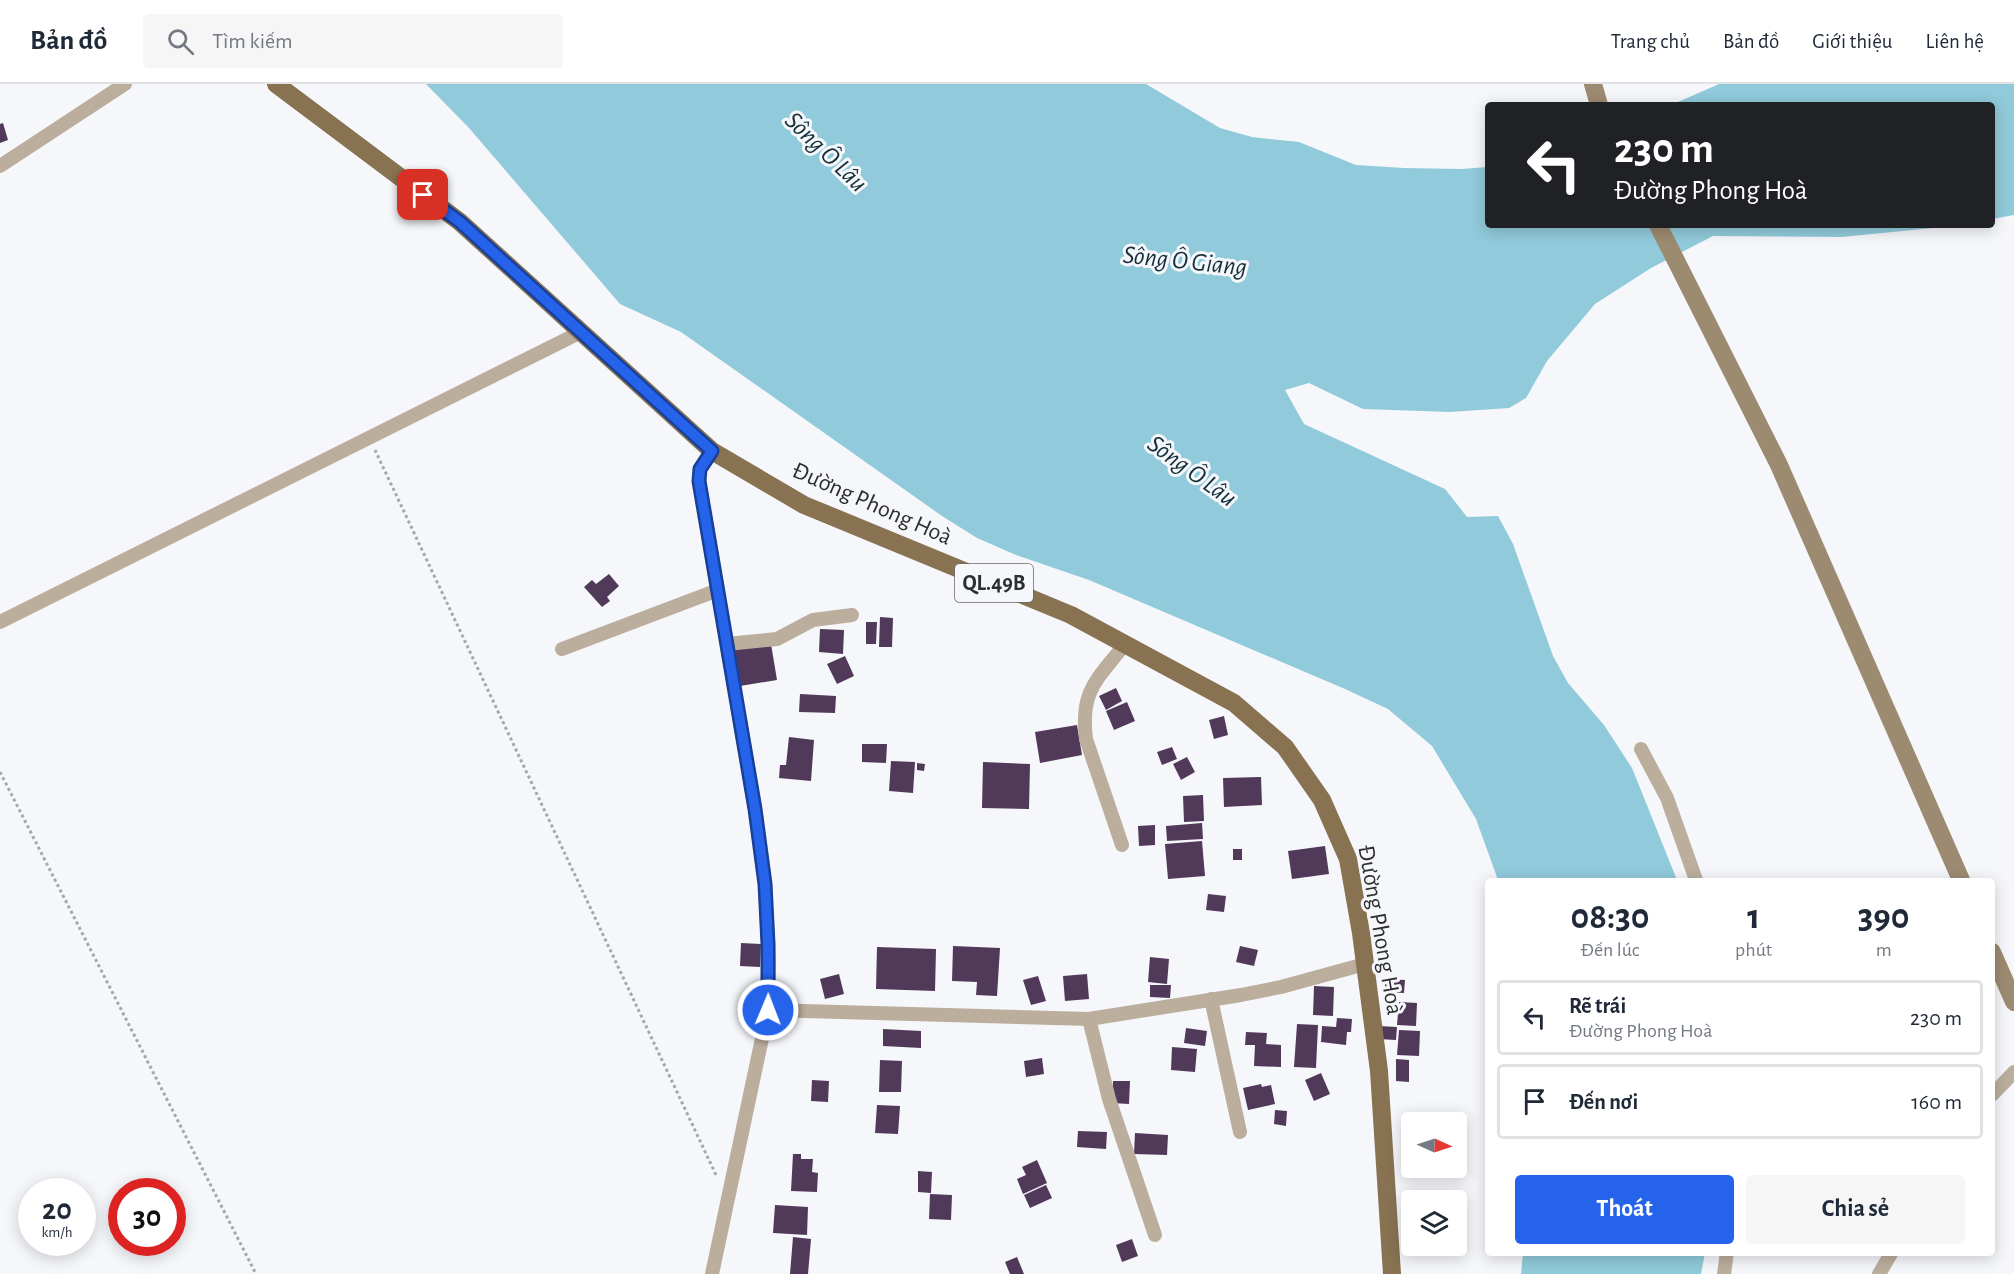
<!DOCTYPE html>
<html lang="vi">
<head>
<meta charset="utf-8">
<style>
  :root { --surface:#fff; --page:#f6f6f7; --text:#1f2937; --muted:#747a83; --line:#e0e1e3; --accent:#2563eb }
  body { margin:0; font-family:"Alegreya Sans",sans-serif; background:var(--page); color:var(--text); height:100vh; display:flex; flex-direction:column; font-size:22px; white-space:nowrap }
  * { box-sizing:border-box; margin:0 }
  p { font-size:20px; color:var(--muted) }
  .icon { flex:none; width:33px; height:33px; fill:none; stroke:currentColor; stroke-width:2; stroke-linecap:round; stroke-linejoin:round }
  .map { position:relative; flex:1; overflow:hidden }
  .drawer { position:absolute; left:1485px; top:794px; width:510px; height:378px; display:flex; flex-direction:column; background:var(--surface); border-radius:6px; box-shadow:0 3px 15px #0003 }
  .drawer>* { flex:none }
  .hud { position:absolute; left:1485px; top:18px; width:510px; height:126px; border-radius:6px; box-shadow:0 3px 15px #0003; background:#202124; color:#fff; overflow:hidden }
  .needle { width:39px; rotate:93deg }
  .fabs { position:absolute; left:1401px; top:1028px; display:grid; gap:12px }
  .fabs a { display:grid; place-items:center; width:66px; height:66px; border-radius:6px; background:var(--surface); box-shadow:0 3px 15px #0003; font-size:30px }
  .speed { position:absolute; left:18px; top:1094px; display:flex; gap:12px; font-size:30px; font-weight:700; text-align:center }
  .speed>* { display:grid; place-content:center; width:78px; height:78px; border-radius:50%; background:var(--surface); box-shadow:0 3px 15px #0003; line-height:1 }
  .speed small { font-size:15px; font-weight:400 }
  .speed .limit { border:9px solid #d22; background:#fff; color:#111 }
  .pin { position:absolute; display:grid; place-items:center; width:51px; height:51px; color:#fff; margin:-26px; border-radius:12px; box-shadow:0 3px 9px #0006 }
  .me { position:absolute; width:66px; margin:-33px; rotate:1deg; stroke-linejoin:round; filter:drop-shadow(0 0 4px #0008) }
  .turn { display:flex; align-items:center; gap:21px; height:126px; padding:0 30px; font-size:27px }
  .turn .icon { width:78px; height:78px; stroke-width:2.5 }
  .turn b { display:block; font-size:42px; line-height:51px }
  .eta { display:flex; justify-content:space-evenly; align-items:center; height:102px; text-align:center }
  .eta b { font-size:36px; font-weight:700; line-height:42px }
  .action { display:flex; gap:12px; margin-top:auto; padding:12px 30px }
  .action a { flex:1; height:69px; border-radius:6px; background:var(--accent); color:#fff; font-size:24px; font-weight:700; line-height:69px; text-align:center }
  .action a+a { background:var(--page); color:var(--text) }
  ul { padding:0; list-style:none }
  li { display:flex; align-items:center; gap:18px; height:75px; margin:0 12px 9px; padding:0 18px; border:3px solid var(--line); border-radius:6px }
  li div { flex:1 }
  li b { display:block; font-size:22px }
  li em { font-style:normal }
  header { display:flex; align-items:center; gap:36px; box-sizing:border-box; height:84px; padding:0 30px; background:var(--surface); border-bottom:2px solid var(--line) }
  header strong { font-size:28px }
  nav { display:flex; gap:33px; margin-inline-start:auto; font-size:21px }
  .search { width:420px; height:54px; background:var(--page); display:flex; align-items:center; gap:15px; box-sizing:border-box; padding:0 21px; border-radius:6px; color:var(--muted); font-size:22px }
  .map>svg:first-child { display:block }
  .water { fill:#91cadb }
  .building { fill:#51395a }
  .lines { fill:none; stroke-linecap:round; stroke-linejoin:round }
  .path { stroke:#a6a7aa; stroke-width:3; stroke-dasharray:3 3; stroke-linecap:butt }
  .street { stroke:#bbae9d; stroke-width:14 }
  .secondary { stroke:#9d8b71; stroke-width:18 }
  .primary { stroke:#887252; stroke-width:18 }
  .route-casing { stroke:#184099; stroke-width:15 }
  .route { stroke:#2563eb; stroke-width:10 }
  .labels { text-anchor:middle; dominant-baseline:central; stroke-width:6; stroke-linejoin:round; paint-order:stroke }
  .shield { fill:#f6f7fb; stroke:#696a6c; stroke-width:1.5 }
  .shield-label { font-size:22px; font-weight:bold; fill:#2d2e2f }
  .street-label { font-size:24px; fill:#2d2e2f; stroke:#f6f7fb }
  .water-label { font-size:26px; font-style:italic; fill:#143038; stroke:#f6f7fb }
</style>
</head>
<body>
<header>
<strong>Bản đồ</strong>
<div class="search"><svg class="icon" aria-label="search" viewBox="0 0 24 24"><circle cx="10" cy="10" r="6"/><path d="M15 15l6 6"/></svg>Tìm kiếm</div>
<nav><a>Trang chủ</a><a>Bản đồ</a><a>Giới thiệu</a><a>Liên hệ</a></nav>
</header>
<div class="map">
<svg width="2014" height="1190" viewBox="0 0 2014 1190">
  <rect width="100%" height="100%" fill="#f6f7fb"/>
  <!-- water -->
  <g class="water">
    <path d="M426 0H1146L1220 44 1252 53 1299 58 1356 81 1404 84 1461 85 1488 83V141H1963L1842 153 1713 152 1651 184 1595 220 1547 277 1526 314 1509 324 1450 328 1363 325 1309 299 1285 306 1304 340 1445 405 1467 433 1498 432 1513 460 1553 572 1568 599 1604 641 1632 684 1677 796H1498L1476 735 1432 662 1388 625 1345 605 1089 496 1016 471 977 454 942 432 681 248 620 220 469 44Z"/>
    <path d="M1719 0H2014V131L1992 135V21H1671Z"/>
    <path d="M1523 1169V1168L1705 1169 1701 1190H1521Z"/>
  </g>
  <!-- building -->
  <g class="building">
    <path d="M3 39 8 56 0 59V40Z"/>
    <path d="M609 490 619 502 607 513 610 517 602 523 584 503 592 496 596 500Z"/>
    <path d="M880 533 893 534 892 563H879Z"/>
    <path d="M866 538H877L876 560H866Z"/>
    <path d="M820 545 844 546 843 570 819 568Z"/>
    <path d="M771 560 777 596 740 602 734 566Z"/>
    <path d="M845 572 854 592 837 600 827 580Z"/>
    <path d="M1116 604 1122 617 1106 626 1099 612Z"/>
    <path d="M800 610 836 612 835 629 799 628Z"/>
    <path d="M1127 618 1135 637 1114 646 1106 627Z"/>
    <path d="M1224 632 1228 651 1214 655 1209 636Z"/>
    <path d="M1077 641 1082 671 1040 679 1035 648Z"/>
    <path d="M789 653 814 656 811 697 779 694 780 681H786Z"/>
    <path d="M862 660H887L886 679 862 678Z"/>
    <path d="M1172 663 1177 675 1162 681 1157 668Z"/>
    <path d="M1187 673 1195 688 1181 696 1173 680Z"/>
    <path d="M891 677 915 678 913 709 889 707Z"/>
    <path d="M983 678 1030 680 1029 725 982 724Z"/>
    <path d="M917 679 925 680 924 687 917 686Z"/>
    <path d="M1261 693 1262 721 1224 723 1223 694Z"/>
    <path d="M1203 711 1204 737 1184 738 1183 712Z"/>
    <path d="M1202 739 1203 755 1167 757 1166 742Z"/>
    <path d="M1155 741V761L1139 762 1138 742Z"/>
    <path d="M1202 757 1205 792 1168 795 1165 760Z"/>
    <path d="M1325 762 1329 790 1292 795 1288 767Z"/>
    <rect x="1233" y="765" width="9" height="11"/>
    <path d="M1208 810 1226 812 1224 828 1206 826Z"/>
    <path d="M741 859 761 860 760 883 740 882Z"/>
    <path d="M953 862 1000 864 997 912 976 911 977 898 952 897Z"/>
    <path d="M1240 862 1258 866 1254 882 1236 878Z"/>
    <path d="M877 863 936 865 935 907 876 905Z"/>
    <path d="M1150 873 1169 875 1167 900 1148 898Z"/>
    <path d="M839 890 844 910 825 915 820 895Z"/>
    <path d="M1087 890 1089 915 1065 917 1063 892Z"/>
    <path d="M1038 892 1046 917 1031 921 1023 896Z"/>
    <path d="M1385 895 1405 896 1404 909 1385 908Z"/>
    <path d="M1150 901H1171L1170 914 1150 913Z"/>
    <path d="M1314 902 1334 903 1333 932 1313 931Z"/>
    <path d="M1399 918 1417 919 1416 942 1397 941Z"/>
    <path d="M1337 934 1352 935 1351 948H1347L1346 961 1321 958 1322 942 1336 943Z"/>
    <path d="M1297 940 1318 941 1316 984 1294 983Z"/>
    <path d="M1379 942 1397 943 1396 956 1378 955Z"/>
    <path d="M1186 944 1207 947 1205 962 1184 959Z"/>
    <path d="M883 945 921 947V964L883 962Z"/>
    <path d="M1399 946 1420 947 1419 972 1397 971Z"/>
    <path d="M1246 948 1267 949 1266 960 1281 961V983L1254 982 1255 961H1245Z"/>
    <path d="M1172 963 1197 965 1195 988 1171 986Z"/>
    <path d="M1042 974 1044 990 1026 993 1024 977Z"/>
    <path d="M1396 975 1409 976V998L1396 997Z"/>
    <path d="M880 976 902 977 901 1008H879Z"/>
    <path d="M1321 989 1330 1010 1314 1017 1305 996Z"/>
    <path d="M812 996 829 997 828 1018 811 1017Z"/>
    <path d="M1113 997H1130L1129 1020 1112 1019Z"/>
    <path d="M1261 1000 1262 1003 1271 1001 1275 1020 1248 1026 1243 1004Z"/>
    <path d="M877 1021 900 1022 898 1050 875 1049Z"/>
    <path d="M1275 1026 1287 1027 1286 1042 1274 1040Z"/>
    <path d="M1078 1047 1107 1048 1106 1065 1077 1063Z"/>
    <path d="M1135 1049 1168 1051 1167 1071 1134 1070Z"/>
    <path d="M793 1070H801V1075H813L812 1088 818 1089 817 1108 791 1107Z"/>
    <path d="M1037 1076 1047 1099 1023 1110 1017 1095 1026 1091 1022 1083Z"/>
    <path d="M918 1087 932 1088 931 1109 918 1108Z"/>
    <path d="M1046 1101 1052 1114 1030 1124 1024 1111Z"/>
    <path d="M930 1110 952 1111 951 1136 929 1135Z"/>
    <path d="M775 1121 808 1123 807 1151 773 1149Z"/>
    <path d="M793 1153 811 1155 808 1190H790Z"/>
    <path d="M1132 1155 1138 1172 1122 1178 1116 1161Z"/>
    <path d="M1017 1173 1024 1190H1010L1005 1178Z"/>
  </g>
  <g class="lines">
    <!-- path -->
    <g class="path">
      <path d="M375 366 717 1093"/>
      <path d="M0 688 256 1190"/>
    </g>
    <!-- street -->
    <g class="street">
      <path d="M0 82 125 0"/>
      <path d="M712 367 700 385 699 397 755 725 765 800 769 878 768 926 712 1190"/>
      <path d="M0 538 581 248"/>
      <path d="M727 560 777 555 813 536 852 531"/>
      <path d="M562 565 718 506"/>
      <path d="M1641 665 1667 714 1696 796"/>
      <path d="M1122 761 1086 655C1080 606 1097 596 1125 560"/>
      <path d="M1211 915 1240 1048"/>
      <path d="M768 926 1089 935 1241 911 1281 903 1365 880"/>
      <path d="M1089 935 1109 1015 1155 1151"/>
      <path d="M1992 1011 2014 988"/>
      <path d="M1724 1190 1727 1168"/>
      <path d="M1879 1190 1892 1168"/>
    </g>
    <!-- secondary -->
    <g class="secondary">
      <path d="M1593 0 1599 21"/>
      <path d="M1658 141 1779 381 1961 796"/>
      <path d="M1992 868 2014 918"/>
    </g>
    <!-- primary -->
    <path class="primary" d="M276 0 460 138 712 367 804 421 1071 531 1234 619 1285 663 1322 716 1348 775 1361 849 1379 987 1392 1190"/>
  </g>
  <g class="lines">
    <defs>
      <path id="route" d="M423 111 460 138 712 367 700 385 699 397 755 725 765 800 768 860V926"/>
    </defs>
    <!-- route casing -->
    <use href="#route" class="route-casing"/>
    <!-- route -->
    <use href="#route" class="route"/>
  </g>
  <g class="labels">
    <!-- shield labels -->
    <rect class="shield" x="955" y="480" width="78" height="38" rx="4.5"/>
    <g class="shield-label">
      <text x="994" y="499">QL.49B</text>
    </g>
    <!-- street labels -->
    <g class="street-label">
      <text transform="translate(872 420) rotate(24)">Đường Phong Hoà</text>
      <text transform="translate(1380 846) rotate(80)">Đường Phong Hoà</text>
    </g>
    <!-- water labels -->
    <g class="water-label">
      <text transform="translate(826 68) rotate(44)">Sông Ô Lâu</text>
      <text transform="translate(1185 177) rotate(6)">Sông Ô Giang</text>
      <text transform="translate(1192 387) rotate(36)">Sông Ô Lâu</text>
    </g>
  </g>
</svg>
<div class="fabs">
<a><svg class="needle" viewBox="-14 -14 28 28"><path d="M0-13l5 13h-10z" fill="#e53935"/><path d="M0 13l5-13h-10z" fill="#747a83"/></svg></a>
<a><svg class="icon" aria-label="layers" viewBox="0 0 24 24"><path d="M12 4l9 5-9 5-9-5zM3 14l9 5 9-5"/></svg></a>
</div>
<div class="speed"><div>20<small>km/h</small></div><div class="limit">30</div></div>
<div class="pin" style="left:423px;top:111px;background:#d93025"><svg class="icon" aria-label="arrive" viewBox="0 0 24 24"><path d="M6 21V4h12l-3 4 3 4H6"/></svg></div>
<svg class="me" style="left:768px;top:926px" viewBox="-20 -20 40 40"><circle r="17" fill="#2563eb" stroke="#fff" stroke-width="3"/><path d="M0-11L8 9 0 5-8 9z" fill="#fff"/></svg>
<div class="hud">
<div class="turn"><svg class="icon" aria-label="left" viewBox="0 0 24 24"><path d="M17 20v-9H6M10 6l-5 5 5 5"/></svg><div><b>230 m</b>Đường Phong Hoà</div></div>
</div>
<section class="drawer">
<div class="eta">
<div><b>08:30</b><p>Đến lúc</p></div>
<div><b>1</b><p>phút</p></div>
<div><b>390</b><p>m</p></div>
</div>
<ul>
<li><svg class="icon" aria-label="left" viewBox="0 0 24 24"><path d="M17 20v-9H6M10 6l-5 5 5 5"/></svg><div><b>Rẽ trái</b><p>Đường Phong Hoà</p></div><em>230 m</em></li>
<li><svg class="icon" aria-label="arrive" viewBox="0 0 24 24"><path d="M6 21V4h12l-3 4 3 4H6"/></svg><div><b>Đến nơi</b></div><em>160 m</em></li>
</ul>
<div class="action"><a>Thoát</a><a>Chia sẻ</a></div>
</section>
</div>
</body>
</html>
